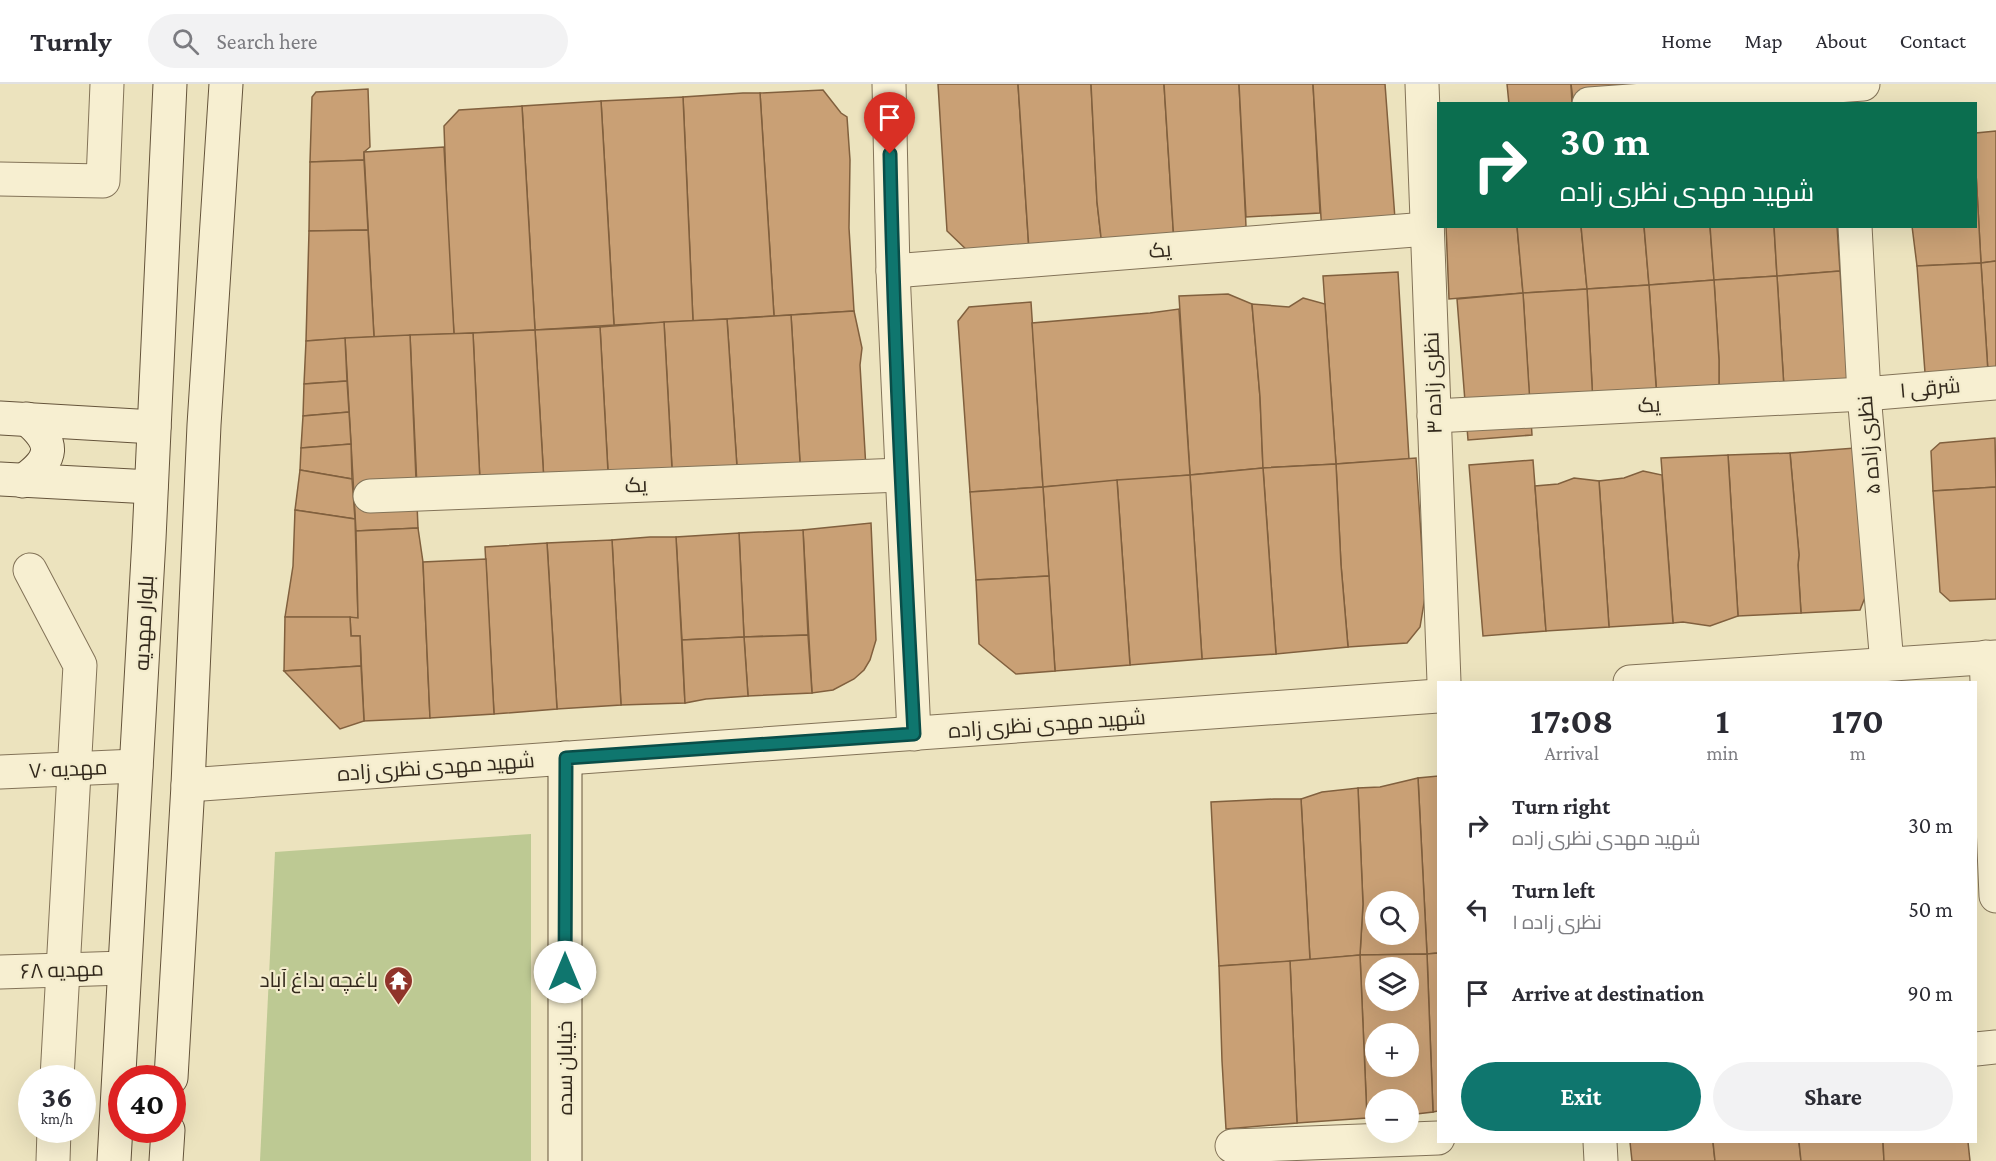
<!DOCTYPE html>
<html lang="en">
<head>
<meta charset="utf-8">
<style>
  :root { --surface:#fff; --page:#f2f2f3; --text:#2b2b33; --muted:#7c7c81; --line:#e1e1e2; --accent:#0f766e }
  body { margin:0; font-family:"Crimson Pro",Cairo,serif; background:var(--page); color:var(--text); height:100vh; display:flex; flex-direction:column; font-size:22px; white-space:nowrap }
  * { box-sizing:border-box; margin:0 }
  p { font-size:20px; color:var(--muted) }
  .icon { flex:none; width:33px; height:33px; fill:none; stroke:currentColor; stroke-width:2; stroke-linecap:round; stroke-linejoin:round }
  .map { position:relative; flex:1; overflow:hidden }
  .panel { position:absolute; left:1437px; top:597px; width:540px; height:462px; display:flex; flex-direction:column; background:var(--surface); border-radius:0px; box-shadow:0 6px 24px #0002 }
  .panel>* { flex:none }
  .guide { position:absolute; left:1437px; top:18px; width:540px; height:126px; border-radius:0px; box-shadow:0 6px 24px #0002; background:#0b6e4f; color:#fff; overflow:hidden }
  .fabs { position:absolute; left:1365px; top:807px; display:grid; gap:12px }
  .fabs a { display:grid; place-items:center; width:54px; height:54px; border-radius:50%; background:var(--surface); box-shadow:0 6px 24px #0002; font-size:30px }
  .speed { position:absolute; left:18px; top:981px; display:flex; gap:12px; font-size:30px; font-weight:700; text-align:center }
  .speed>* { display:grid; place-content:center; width:78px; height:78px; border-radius:50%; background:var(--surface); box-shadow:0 6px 24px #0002; line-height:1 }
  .speed small { font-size:15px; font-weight:400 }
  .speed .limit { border:9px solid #d22; background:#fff; color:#111 }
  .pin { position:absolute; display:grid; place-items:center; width:51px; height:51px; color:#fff; margin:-62px -26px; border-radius:50% 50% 50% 0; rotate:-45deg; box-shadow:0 0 6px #0007 }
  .pin .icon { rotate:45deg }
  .me { position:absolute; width:66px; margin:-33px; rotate:0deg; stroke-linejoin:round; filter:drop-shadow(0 0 4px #0008) }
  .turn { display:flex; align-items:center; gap:21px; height:126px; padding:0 24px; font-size:27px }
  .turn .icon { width:78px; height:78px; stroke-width:2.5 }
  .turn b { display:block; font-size:42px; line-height:51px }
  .eta { display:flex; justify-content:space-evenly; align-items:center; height:102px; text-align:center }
  .eta b { font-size:36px; font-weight:700; line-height:42px }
  .action { display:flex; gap:12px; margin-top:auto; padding:12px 24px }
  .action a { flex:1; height:69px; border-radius:36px; background:var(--accent); color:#fff; font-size:24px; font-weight:700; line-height:69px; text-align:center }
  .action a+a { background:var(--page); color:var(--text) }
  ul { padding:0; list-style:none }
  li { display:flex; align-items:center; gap:18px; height:84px; padding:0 24px }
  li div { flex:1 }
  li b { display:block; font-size:22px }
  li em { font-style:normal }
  header { display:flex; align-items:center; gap:36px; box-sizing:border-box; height:84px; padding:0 30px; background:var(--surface); border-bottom:2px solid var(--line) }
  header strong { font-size:28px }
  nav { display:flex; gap:33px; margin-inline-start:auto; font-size:21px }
  .search { width:420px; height:54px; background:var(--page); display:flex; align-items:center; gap:15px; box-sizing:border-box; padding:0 21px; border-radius:33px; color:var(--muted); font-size:22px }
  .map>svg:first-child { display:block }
  .green { fill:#bdc993 }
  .building { fill:#c9a075; stroke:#81603e; stroke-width:1.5; fill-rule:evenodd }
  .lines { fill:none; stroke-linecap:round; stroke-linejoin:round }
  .street-casing { stroke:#837358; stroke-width:35 }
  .secondary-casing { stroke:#65543b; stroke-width:35 }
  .street { stroke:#f7efd1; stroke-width:33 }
  .secondary { stroke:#f7efd1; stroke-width:33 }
  .route-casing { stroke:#0a4d48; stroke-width:15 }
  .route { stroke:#0f766e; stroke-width:10 }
  .labels { text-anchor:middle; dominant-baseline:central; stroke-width:4.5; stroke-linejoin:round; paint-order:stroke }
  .street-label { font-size:21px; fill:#33291c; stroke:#f3eccd }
  .poi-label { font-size:21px; fill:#33291c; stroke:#f3eccd; text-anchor:end }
</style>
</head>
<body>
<header>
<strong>Turnly</strong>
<div class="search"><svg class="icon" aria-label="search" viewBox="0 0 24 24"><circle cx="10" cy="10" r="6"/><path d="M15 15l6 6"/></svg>Search here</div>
<nav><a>Home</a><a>Map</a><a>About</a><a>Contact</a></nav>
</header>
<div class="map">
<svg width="1996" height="1077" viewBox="0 0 1996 1077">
  <rect width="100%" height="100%" fill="#ece3be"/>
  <!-- green -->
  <path class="green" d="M531 750V1077H260L275 768Z"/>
  <!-- building -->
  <g class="building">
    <path d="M938 0H1018L1029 166 970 169 947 147Z"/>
    <path d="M1018 0H1091L1097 118 1102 162 1029 166Z"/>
    <path d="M1091 0H1164L1174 158 1102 162 1097 118Z"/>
    <path d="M1164 0H1239L1246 142 1224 156 1174 158Z"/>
    <path d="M1239 0H1313L1320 129 1246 133Z"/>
    <path d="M1313 0H1385L1397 162 1323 167Z"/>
    <path d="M1507 0H1571L1572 20H1509Z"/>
    <path d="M1571 0H1635L1636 10 1573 15Z"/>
    <path d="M368 5 370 63 364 68V76L310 78 312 13 316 8Z"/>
    <path d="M823 6 841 29 847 33 850 76 849 144 854 227 774 232 760 9Z"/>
    <path d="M743 9H760L774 232 693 237 683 13Z"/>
    <path d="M683 13 693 237 614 241 601 17Z"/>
    <path d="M601 17 614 241 535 246 522 22Z"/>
    <path d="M522 22 535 246 454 250 448 156 444 42 459 26Z"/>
    <path d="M1996 47V177L1981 179 1976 89V49Z"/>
    <path d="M444 63 454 250 374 253 364 68Z"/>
    <path d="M364 76 368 146 309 147 310 78Z"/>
    <path d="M1976 89 1981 179 1917 182 1912 142H1976Z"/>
    <path d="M1446 142H1517L1523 209 1449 215Z"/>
    <path d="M1517 142H1581L1587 205 1523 209Z"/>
    <path d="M1581 142H1644L1649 201 1587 205Z"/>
    <path d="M1644 142H1710L1714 196 1649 201Z"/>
    <path d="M1710 142H1774L1777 192 1714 196Z"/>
    <path d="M1774 142H1837L1840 187 1777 192Z"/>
    <path d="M368 146 374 253 306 257 309 147Z"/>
    <path d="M1996 177V303L1989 304 1981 179Z"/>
    <path d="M1981 179 1989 304 1926 302 1917 182Z"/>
    <path d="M1840 187 1848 304 1785 320 1777 192Z"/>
    <path d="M1398 188 1409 375 1336 380 1323 192Z"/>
    <path d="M1777 192 1785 320 1719 324V276L1714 196Z"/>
    <path d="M1714 196 1719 276V324L1658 328 1649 201Z"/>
    <path d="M1649 201 1657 316 1593 320 1587 205Z"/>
    <path d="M1587 205 1593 320 1530 324 1523 209Z"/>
    <path d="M1523 209 1532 351 1468 356 1457 215Z"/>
    <path d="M1228 210 1252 220 1260 313 1263 384 1190 391 1179 212Z"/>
    <path d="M1303 214 1325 220 1336 380 1263 384 1260 313 1252 220 1289 223Z"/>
    <path d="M1031 218 1043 403 970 408 958 237 969 223Z"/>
    <path d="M1179 225 1190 391 1043 403 1032 239 1150 229Z"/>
    <path d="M854 227 862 264 860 281 866 385 801 395 791 231Z"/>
    <path d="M791 231 801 395 738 398 727 235Z"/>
    <path d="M727 235 738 398 673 403 664 238Z"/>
    <path d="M664 238 673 403 609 406 600 243Z"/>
    <path d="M600 243 609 406 544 398 535 246Z"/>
    <path d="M535 246 544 398H480L473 249Z"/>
    <path d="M473 249 480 398 417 403 410 251Z"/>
    <path d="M410 251 418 444 356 447 345 254Z"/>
    <path d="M345 254 347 297 304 300 306 257Z"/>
    <path d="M347 297 349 328 303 332 304 300Z"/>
    <path d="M349 328 351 360 301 364 303 332Z"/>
    <path d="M1995 354 1996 403 1933 407 1931 367 1940 359Z"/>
    <path d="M351 360 352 395 300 386 301 364Z"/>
    <path d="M1855 364 1866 511 1860 526 1801 529 1798 481 1799 471 1790 369Z"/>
    <path d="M1790 369 1799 471 1798 481 1801 529 1738 532 1728 371Z"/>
    <path d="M1728 371 1738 532 1710 542 1683 538 1673 539 1661 374Z"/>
    <path d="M1416 374 1425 513 1420 543 1407 559 1348 563 1341 481 1336 380Z"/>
    <path d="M1533 376 1546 547 1483 552 1469 381Z"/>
    <path d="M1336 380 1341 481 1348 563 1276 570 1263 384Z"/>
    <path d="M1263 384 1276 570 1202 575 1190 391Z"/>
    <path d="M300 386 352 395 355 435 295 426Z"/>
    <path d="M1643 387 1662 391 1673 539 1609 543 1599 397 1624 394Z"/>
    <path d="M1190 391 1202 575 1130 581 1117 396Z"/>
    <path d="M1574 394 1599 397 1609 543 1546 547 1535 402 1558 400Z"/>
    <path d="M1117 396 1130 581 1055 587 1043 403Z"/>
    <path d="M1043 403 1049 492 976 496 970 408Z"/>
    <path d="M1996 403V515L1950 517 1940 508 1933 407Z"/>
    <path d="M295 426 355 435 358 534 285 533 293 482Z"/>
    <path d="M871 439 876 556 870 576 864 586 854 595 833 606 812 609 803 446Z"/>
    <path d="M418 444 423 478 430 634 364 637 360 552H351L350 533 358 534 356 447Z"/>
    <path d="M803 446 808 551 744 553 739 449Z"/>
    <path d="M739 449 744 553 682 556 676 453Z"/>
    <path d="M650 453H676L685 619 621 621 612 456Z"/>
    <path d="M612 456 621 621 557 625 547 459Z"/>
    <path d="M547 459 557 625 494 630 485 463Z"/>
    <path d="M486 475 494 630 430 634 423 478Z"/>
    <path d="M1049 492 1055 587 1016 590 979 560 976 496Z"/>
    <path d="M285 533H350L351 552H360L361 582 284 587Z"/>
    <path d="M808 551 812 609 748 612 744 553Z"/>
    <path d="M744 553 748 612 706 615 685 619 682 556Z"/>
    <path d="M361 582 364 637 340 645 284 587Z"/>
    <path d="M1438 692V869L1427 870 1418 694Z"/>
    <path d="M1418 694 1427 870 1360 871 1363 820 1358 704 1380 703ZM1376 818H1408V850H1376Z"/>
    <path d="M1358 704 1363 820 1360 871 1310 876 1301 715 1322 708Z"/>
    <path d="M1274 715H1301L1310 876 1219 882 1211 718Z"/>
    <path d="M1438 869V1027L1433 1028 1427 870Z"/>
    <path d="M1427 870 1433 1028 1408 1031V1016H1376V1034H1367L1360 871ZM1376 884H1408V916H1376ZM1376 950H1408V982H1376Z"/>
    <path d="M1360 871 1367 1034 1297 1039 1290 877Z"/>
    <path d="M1290 877 1297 1039 1226 1045 1222 977 1219 882Z"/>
    <path d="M1630 1058H1713L1715 1077H1632Z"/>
    <path d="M1713 1058H1799L1801 1077H1715Z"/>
    <path d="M1799 1058H1883L1884 1077H1801Z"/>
    <path d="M1883 1058H1968L1970 1077H1884Z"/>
  </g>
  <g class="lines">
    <defs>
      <g id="street">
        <path d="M889 0 893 187 914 650"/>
        <path d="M1422 0 1444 598"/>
        <path d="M1589 20 1863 0"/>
        <path d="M0 95 103 97 107 0"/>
        <path d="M1855 142 1864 310 1887 580"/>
        <path d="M893 187 1427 145"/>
        <path d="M1434 332 1864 310 1996 299"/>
        <path d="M370 412 901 391"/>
        <path d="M30 486 80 581 57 994"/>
        <path d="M1986 573 1996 812"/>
        <path d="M1630 598 1996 573"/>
        <path d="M0 688 136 682"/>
        <path d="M188 701 1438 612"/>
        <path d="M0 888 124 884"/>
        <path d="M1976 965 1996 963"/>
        <path d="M1600 1058 1601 1077"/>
        <path d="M1232 1062 1438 1054"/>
        <path d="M53 1077 54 1046"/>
      </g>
      <g id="secondary">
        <path d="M0 334 154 343"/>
        <path d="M0 395 151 403"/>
        <path d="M23 397C54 375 56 359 27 335"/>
        <path d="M171 994 188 701 204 341 226 0"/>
        <path d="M114 1077 149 455 170 0"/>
        <path d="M166 1077 168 1046"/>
        <path d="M565 1077V674"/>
      </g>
    </defs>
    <!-- street casing -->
    <use href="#street" class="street-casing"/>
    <!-- secondary casing -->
    <use href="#secondary" class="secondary-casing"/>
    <!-- street -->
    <use href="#street" class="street"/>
    <!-- secondary -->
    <use href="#secondary" class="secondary"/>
  </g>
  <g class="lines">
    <defs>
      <path id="route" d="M565 888 566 674 914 650C904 456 894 263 890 70"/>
    </defs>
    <!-- route casing -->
    <use href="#route" class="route-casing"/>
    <!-- route -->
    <use href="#route" class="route"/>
  </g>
  <!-- icons -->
  <defs>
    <symbol id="temple-pin" viewBox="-11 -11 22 30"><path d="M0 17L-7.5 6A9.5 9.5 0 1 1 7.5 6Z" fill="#90332a" stroke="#f3eccd"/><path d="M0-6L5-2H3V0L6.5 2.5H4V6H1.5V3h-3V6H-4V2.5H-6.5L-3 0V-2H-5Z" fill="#fff"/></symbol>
  </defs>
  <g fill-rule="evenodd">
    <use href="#temple-pin" x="382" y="880" width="33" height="45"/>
  </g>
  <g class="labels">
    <!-- street labels -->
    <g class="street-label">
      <text transform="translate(1160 166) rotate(-5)">یک</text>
      <text transform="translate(1433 299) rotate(-92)">نظری زاده ۳</text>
      <text transform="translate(1930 304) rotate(-5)">۱ شرقی</text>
      <text transform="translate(1649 321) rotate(-3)">یک</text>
      <text transform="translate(1869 361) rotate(-95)">نظری زاده ۵</text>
      <text transform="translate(636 401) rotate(-2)">یک</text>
      <text transform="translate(144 539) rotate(-87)">بلوار مهدیه</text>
      <text transform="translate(1047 640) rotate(-4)">شهید مهدی نظری زاده</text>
      <text transform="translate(436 683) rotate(-4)">شهید مهدی نظری زاده</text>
      <text transform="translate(68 685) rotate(-3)">مهدیه ۷۰</text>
      <text transform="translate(62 886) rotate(-2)">مهدیه ۶۸</text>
      <text transform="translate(565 984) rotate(-90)">خیابان سده</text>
    </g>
    <!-- poi labels -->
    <g class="poi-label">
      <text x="378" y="896">باغچه بداغ آباد</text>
    </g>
  </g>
</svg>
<div class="fabs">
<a><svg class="icon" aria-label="search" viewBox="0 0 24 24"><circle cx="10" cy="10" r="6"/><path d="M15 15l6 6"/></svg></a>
<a><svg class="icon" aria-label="layers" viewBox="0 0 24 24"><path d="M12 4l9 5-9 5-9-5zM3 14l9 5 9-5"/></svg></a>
<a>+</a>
<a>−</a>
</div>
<div class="speed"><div>36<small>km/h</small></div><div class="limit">40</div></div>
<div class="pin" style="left:890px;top:70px;background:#d93025"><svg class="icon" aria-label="arrive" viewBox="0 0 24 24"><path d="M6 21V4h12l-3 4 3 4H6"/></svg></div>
<svg class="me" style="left:565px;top:888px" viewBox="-20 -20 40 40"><circle r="19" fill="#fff"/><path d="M0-13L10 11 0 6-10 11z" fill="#0f766e"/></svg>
<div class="guide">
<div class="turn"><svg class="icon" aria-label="right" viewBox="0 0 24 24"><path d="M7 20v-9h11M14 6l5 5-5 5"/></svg><div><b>30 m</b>شهید مهدی نظری زاده</div></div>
</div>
<section class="panel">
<div class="eta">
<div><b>17:08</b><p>Arrival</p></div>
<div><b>1</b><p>min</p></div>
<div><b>170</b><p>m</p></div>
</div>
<ul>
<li><svg class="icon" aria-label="right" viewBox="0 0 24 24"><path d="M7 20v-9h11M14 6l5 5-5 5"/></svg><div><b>Turn right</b><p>شهید مهدی نظری زاده</p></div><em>30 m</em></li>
<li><svg class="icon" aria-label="left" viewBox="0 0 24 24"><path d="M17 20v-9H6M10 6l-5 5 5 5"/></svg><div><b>Turn left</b><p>نظری زاده ۱</p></div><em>50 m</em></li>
<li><svg class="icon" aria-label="arrive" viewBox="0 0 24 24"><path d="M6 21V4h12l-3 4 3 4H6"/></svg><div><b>Arrive at destination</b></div><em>90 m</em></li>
</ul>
<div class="action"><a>Exit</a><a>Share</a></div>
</section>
</div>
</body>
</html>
